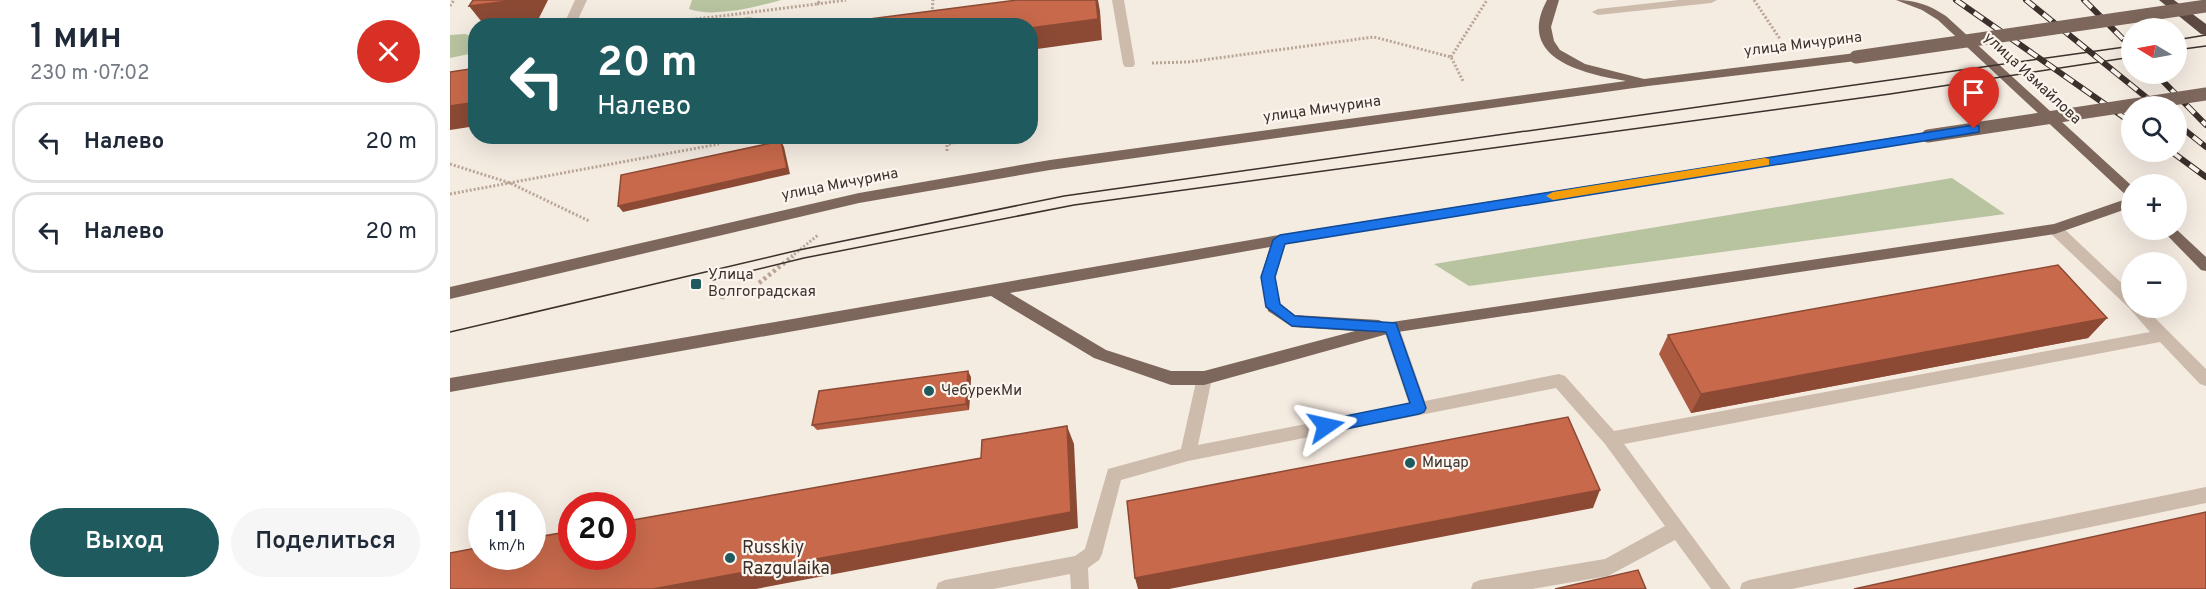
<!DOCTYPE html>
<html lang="ru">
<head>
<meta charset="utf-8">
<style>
  :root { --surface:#fff; --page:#f6f6f7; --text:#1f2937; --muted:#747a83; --line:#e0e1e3; --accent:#1f5a5e }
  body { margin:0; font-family:Overpass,sans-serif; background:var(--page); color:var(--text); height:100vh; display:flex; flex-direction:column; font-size:22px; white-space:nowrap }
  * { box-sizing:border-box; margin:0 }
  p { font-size:20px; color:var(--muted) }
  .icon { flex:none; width:33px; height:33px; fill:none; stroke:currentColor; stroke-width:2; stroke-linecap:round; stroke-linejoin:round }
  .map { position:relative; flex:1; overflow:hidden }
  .drawer { display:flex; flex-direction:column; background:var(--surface); width:450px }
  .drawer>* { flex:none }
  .top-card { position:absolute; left:18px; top:18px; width:570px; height:126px; border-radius:24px; box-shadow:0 6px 24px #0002; background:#1f5a5e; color:#fff; overflow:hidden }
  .needle { width:39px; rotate:280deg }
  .buttons { position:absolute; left:1671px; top:18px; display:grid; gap:12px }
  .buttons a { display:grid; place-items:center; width:66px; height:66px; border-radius:50%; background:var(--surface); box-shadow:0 6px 24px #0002; font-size:30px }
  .speed { position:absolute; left:18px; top:492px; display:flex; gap:12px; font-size:30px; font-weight:700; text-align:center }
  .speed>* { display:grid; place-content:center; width:78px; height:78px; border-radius:50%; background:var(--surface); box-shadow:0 6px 24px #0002; line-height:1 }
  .speed small { font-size:15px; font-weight:400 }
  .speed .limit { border:9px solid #d22; background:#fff; color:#111 }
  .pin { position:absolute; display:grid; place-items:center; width:51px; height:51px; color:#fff; margin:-62px -26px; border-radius:50% 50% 50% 0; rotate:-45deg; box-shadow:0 0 6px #0007 }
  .pin .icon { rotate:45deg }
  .me { position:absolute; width:66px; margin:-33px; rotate:79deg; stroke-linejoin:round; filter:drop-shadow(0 0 4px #0008) }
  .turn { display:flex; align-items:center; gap:21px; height:126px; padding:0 30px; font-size:27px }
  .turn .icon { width:78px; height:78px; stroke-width:2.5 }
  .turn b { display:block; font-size:42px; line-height:51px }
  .round { display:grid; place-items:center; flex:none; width:63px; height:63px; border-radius:32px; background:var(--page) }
  .overview { display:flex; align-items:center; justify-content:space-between; height:102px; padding:0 30px }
  h1 { font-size:36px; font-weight:600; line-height:45px }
  .cta { display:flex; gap:12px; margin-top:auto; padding:12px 30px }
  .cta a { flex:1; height:69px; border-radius:36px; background:var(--accent); color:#fff; font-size:24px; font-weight:600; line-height:69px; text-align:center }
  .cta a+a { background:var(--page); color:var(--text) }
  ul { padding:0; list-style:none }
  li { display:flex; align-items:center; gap:18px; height:81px; margin:0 12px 9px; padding:0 18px; border:3px solid var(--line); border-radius:24px }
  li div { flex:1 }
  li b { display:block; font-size:22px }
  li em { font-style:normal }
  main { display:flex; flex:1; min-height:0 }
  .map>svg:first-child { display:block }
  .green { fill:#b8c4a0 }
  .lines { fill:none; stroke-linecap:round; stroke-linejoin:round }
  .path-far1 { stroke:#b9a596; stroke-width:3; stroke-dasharray:2 2; stroke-linecap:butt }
  .path { stroke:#b9a596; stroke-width:4.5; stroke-dasharray:3 3; stroke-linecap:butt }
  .minor { fill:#cdbbac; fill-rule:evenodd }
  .major { fill:#7d675c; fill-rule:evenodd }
  .highway { fill:#5c4a42; fill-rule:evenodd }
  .tram { stroke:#3b302b; stroke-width:1.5 }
  .rail-casing { stroke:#3b302b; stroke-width:6 }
  .rail { stroke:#fbf5ee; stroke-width:4; stroke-dasharray:11; stroke-linecap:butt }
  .major-bridge { stroke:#7d675c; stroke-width:13 }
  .wall { fill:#ac5a40 }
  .shaded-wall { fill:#8c4a34 }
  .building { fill:#c8694b; stroke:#8c4a34; stroke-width:1.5 }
  .route { fill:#1a73e8; stroke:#114b97; stroke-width:1.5 }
  .slow { fill:#f59e0b }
  .poi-dot { fill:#1f5a5e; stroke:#fbf5ee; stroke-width:2 }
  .labels { text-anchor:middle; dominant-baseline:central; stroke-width:4.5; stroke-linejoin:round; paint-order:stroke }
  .street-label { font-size:15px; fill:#3b302b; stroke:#fbf5ee }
  .poi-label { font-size:15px; fill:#3b302b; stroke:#fbf5ee; text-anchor:start }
  .near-poi-label { font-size:18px; fill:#3b302b; stroke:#fbf5ee; text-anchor:start }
</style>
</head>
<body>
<main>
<section class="drawer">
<div class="overview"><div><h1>1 мин</h1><p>230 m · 07:02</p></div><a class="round" style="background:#d93025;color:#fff"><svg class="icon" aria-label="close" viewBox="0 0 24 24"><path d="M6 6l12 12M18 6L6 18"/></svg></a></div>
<ul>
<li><svg class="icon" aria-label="left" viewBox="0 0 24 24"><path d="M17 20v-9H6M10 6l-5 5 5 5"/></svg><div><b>Налево</b></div><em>20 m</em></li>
<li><svg class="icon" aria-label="left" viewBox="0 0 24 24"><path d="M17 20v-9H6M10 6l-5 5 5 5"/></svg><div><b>Налево</b></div><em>20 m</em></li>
</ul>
<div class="cta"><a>Выход</a><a>Поделиться</a></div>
</section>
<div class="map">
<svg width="1756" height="589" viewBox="0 0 1756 589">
  <rect width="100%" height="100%" fill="#f4ebe1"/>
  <!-- green -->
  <g class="green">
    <path d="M242 0H331C307 7 263 18 239 9Z"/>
    <path d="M299 17 313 20 312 25H243Z"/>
    <path d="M15 34 25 37V50L19 54 0 58V35Z"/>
    <path d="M1502 178 1555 214 1019 286 984 264Z"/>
  </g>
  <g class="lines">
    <!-- path-far1 -->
    <g class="path-far1">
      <path d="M1304 0 1330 39"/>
      <path d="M367 4 396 0"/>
      <path d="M0 6 4 0"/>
      <path d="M482 13 483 0"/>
      <path d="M190 26 367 4 371 0"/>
      <path d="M1001 57 1037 0"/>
      <path d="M702 63 738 62 924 37 1001 57 1013 81"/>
      <path d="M497 151V145L525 136"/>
      <path d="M0 164 60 183 139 221"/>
      <path d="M0 194 269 144"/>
      <path d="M341 257 368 235"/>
    </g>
    <!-- path -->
    <g class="path">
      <path d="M309 283 343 256"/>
      <path d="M272 299 274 288"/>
    </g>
    <!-- minor -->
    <g class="minor">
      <path d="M125 0H137L125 26H113Z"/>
      <path d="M662 0H674L685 64 683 67H675L673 64Z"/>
      <path d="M1229 0H1267L1261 3 1148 15 1142 12 1148 9Z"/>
      <path d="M1605 224 1610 225 1682 293V308H1695L1756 369V386L1750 384 1710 342 1174 444 1281 589H1261L1225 540 1158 576 1082 589H1021L1023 583 1030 580 1155 559 1215 526 1155 444 1106 388 738 461 671 480 652 554 649 560 638 568 639 589H621L620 574 543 589H486L488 583 495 580 625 556 635 549 658 469 731 449 748 373 754 371 760 373 762 378 748 445 959 404 933 327 936 323H946L949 327 975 401 1109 374 1115 376 1164 431 1700 332 1679 308 1600 233 1598 229Z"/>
      <path d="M1756 487V503L1342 589H1290L1292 583 1299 580Z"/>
    </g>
    <!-- major -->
    <g class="major">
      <path d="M1097 0H1109L1101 27 1104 41 1110 50 1135 64 1194 79 1406 53 1412 57 1406 61 1198 86 600 170 409 203 0 299V287L409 193 600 160 1176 81C1134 74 1065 59 1097 0Z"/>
      <path d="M1446 0C1466 0 1479 5 1496 16L1682 186V207L1605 234 941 333 754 385H721L644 358 541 296 0 392V378L829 235 1478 132 1483 133 1484 136 1483 139 835 244 825 277 830 304 845 315 929 320 935 323 1604 224 1679 198 1488 20 1472 10ZM820 247 811 277 818 311 842 327 905 331 754 371H721L656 350 560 293Z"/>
      <path d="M1726 229 1756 257V271L1751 270 1712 230Z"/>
    </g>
    <!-- highway -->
    <path class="highway" d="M1709 0H1724L1756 24V35L1751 34Z"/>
    <!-- tram -->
    <g class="tram">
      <path d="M1726 40 1756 35"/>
      <path d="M1726 50 1756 46"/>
      <path d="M263 280 354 258 624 205 1440 94 1682 57"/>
      <path d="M0 332 349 250 614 196 1682 46"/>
    </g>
    <defs>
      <g id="rail">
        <path d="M1506 0 1682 123"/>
        <path d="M1576 0 1707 106"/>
        <path d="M1634 0 1682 48"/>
        <path d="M1706 74 1756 125"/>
        <path d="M1726 123 1756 147"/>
        <path d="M1722 152 1756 177"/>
      </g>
    </defs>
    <!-- rail casing -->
    <use href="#rail" class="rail-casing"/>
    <!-- rail -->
    <use href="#rail" class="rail"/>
    <!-- major-bridge -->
    <g class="major-bridge">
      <path d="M1406 57 1756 6"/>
      <path d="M1478 136 1756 94"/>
    </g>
  </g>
  <!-- wall -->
  <g class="wall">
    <path d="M1657 318 1638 338 1241 413 1209 354 1218 335Z"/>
    <path d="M521 377 519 410 367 430 362 425Z"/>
  </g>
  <!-- shaded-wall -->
  <g class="shaded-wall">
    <path d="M66 0H98L88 20 46 26H35L19 6Z"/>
    <path d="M646 0H648L650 11 652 40 580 50V28Z"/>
    <path d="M26 102V126L0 130V106Z"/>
    <path d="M331 141 334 147 340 174 173 212 168 206Z"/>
    <path d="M1657 318 1638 338 1241 413 1251 394Z"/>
    <path d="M518 371 521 377 519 410 516 404Z"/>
    <path d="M617 426 624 444 628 528 306 589H203Z"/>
    <path d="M1150 490 1143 508 719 589H688L685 578Z"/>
  </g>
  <!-- building -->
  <g class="building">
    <path d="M23 0H66L19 6Z"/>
    <path d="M567 0H646L648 19 580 28V26H365Z"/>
    <path d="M26 68V102L0 106V72Z"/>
    <path d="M331 141 337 168 168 206 171 175Z"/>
    <path d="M1608 265 1657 318 1251 394 1218 335Z"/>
    <path d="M518 371 516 404 362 425 369 391Z"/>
    <path d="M1118 417 1150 490 685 578 677 501Z"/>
    <path d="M617 426 621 512 203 589H0V553L32 547V556H82V538L122 531V556H172V522L531 458 532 440Z"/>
    <path d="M1756 512V589H1404Z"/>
    <path d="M1188 570 1196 589H1105Z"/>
  </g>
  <!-- route -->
  <path class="route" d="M1524 125 1529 126V132L835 244 825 277 830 304 845 316 946 323 976 408 974 412 969 414 876 433 871 431 869 426 871 422 876 420 960 403 936 332 842 326 816 307 811 277 823 240 830 235Z"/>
  <!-- slow -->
  <path class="slow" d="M1315 158 1319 159V165L1103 200 1096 196 1103 192Z"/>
  <!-- markers -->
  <g class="poi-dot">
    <rect x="240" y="278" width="12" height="12" rx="3"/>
    <circle cx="479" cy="391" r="6"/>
    <circle cx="960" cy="463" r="6"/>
    <circle cx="280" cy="558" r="6"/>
  </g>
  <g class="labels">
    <!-- street labels -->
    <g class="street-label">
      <text transform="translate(1353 45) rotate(-7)">улица Мичурина</text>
      <text transform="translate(1582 79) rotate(43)">улица Измайлова</text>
      <text transform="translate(872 110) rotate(-8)">улица Мичурина</text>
      <text transform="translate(390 185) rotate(-11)">улица Мичурина</text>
    </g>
    <!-- poi labels -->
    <g class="poi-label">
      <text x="258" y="275">Улица<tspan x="258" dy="17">Волгоградская</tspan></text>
      <text x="491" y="391">ЧебурекМи</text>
      <text x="972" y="463">Мицар</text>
    </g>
    <!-- near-poi labels -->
    <g class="near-poi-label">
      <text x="292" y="548">Russkiy<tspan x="292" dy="21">Razgulaika</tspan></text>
    </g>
  </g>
</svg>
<div class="buttons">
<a><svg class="needle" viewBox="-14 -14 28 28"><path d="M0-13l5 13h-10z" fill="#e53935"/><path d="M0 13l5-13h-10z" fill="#747a83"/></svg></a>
<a><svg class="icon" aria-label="search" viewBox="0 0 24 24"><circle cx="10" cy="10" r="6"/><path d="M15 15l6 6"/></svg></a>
<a>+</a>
<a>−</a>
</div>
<div class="speed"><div>11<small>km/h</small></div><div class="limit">20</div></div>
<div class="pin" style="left:1524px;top:129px;background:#d93025"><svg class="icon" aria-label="arrive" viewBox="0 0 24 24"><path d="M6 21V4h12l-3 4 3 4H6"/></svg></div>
<svg class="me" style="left:876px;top:426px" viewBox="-20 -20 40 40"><path d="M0-17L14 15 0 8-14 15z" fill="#1a73e8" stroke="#fff" stroke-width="4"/></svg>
<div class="top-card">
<div class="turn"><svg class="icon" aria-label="left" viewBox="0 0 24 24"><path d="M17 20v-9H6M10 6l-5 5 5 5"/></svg><div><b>20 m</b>Налево</div></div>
</div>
</div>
</main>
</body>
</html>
